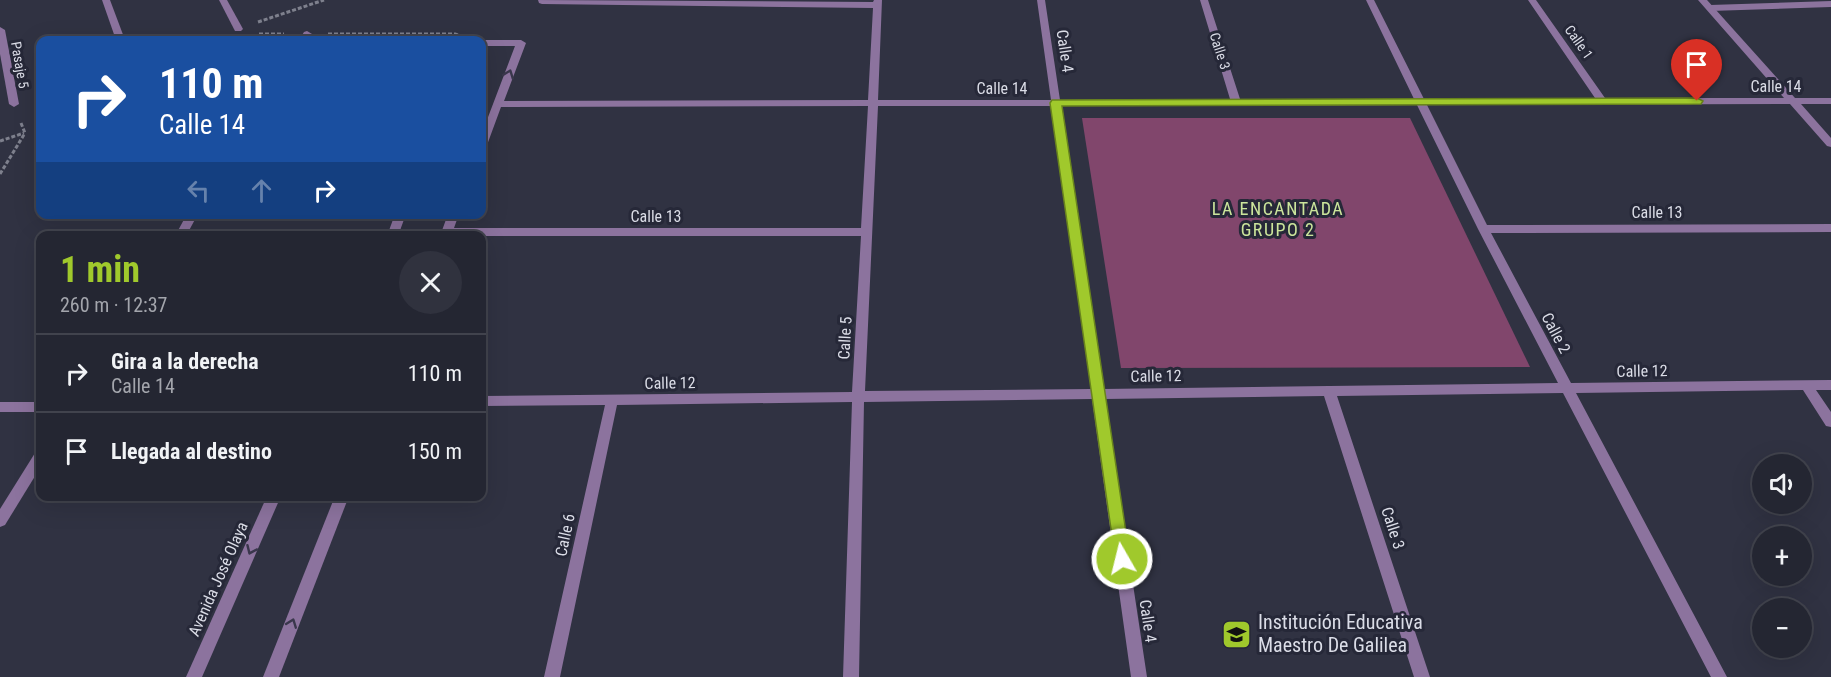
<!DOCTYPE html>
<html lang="es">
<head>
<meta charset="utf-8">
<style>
  :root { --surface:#242632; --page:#30323e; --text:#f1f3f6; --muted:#a3a5ac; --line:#41434d; --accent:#a0c92c }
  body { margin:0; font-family:"Roboto Condensed",sans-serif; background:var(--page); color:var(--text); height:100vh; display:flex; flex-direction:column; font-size:22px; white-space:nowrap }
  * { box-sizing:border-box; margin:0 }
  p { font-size:20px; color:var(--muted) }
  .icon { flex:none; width:33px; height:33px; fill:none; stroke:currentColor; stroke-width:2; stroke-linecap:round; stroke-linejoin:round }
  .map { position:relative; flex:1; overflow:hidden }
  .sheet { position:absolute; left:36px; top:231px; width:450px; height:270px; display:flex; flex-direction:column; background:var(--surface); border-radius:12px; box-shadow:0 6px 24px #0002,0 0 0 2px var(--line) }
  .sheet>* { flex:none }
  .top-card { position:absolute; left:36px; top:36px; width:450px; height:183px; border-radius:12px; box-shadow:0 6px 24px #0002,0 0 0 2px var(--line); background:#1a4fa0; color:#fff; overflow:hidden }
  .buttons { position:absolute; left:1752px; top:454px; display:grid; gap:12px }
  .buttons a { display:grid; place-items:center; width:60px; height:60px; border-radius:50%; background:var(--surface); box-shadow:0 6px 24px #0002,0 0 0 2px var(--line); font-size:30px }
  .pin { position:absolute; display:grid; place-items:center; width:51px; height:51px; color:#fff; margin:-62px -26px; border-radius:50% 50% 50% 0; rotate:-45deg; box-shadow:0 0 6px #0007 }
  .pin .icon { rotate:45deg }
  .me { position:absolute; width:66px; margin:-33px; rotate:352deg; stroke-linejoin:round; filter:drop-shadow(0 0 4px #0008) }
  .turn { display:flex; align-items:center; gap:21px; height:126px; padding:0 24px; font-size:27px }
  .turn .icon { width:78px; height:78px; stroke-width:2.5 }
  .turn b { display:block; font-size:42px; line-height:51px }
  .lanes { display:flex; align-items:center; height:57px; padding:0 24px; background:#0003; justify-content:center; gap:30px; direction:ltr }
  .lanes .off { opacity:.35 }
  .round { display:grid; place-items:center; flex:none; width:63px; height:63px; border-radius:32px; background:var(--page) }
  .head { display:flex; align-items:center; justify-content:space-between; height:102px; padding:0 24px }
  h1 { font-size:36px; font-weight:700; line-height:45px; color:var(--accent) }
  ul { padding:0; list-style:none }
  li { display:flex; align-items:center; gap:18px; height:78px; padding:0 24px; border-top:2px solid var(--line) }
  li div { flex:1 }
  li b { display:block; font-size:22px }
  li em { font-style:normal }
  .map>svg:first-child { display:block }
  .green { fill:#81466c }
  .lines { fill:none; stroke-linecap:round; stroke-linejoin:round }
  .path { stroke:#7e808d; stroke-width:3; stroke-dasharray:4 2; stroke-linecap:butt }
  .lane { fill:#8c739e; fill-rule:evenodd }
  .street { fill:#8c739e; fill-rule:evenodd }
  .oneway { stroke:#3a374c }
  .route { fill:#a0c92c; stroke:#68831d; stroke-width:1.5 }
  .labels { text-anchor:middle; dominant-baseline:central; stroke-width:6; stroke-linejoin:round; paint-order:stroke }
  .far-street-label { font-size:14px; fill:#dbdde7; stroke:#262838 }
  .street-label { font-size:16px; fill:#dbdde7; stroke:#262838 }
  .neighbourhood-label { font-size:18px; letter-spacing:1.5px; fill:#cce59b; stroke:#262838 }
  .near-poi-label { font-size:20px; fill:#dbdde7; stroke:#262838; text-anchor:start }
</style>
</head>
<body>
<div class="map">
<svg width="1831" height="677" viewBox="0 0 1831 677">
  <rect width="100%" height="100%" fill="#303242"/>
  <!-- green -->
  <path class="green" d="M1082 118H1410L1530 367 1121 368Z"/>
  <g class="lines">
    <!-- path -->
    <g class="path">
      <path d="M258 22 324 0"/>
      <path d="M259 34H284"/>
      <path d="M328 34H455L466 38"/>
      <path d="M203 40 217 36"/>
      <path d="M21 123 25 133"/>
      <path d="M0 141 24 133"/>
      <path d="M0 174 25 133"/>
    </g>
    <!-- lane -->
    <path class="lane" d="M1831 1V7L1710 11 1706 8 1710 5Z"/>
    <!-- street -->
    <g class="street">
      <path d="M102 0H110L125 40H116Z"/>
      <path d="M219 0H227L243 29 241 31H235Z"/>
      <path d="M538 0 873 2 874 0H882L878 100H1051L1037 0H1045L1060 100 1230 99 1200 0H1208L1240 99H1414L1366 0H1374L1424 99 1595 98 1528 0H1536L1605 98H1784L1698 0H1707L1795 98H1831V104H1801L1831 138V147L1827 146 1790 104 1427 105 1487 225 1831 224V232L1491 233 1571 383 1831 380V390H1816L1831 412V427L1826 426 1803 390 1576 393 1727 677H1711L1563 393 1337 396 1430 677H1414L1324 396 1105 399 1147 677H1131L1092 399 864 402 859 677H843L852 402 617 405 560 677H544L605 405 482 406V396L852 392 861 236H440L448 214H459L454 228H861L868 106 501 107 487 145 482 148V133L515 46H482L481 40H521L526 43 504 101 868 100 873 8 542 4 539 3ZM1417 105 1478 229 1558 383 1103 389 1061 106ZM878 106H1051L1091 389 865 391Z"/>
      <path d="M0 27 5 30 19 104 14 107 9 104 0 54Z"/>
      <path d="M307 31 312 34 307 40H299L304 32Z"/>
      <path d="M187 214H198L186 236H175Z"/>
      <path d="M395 214H406L398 236H387Z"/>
      <rect x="0" y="402" width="40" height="10"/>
      <path d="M40 451V468L5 525 0 527V509L35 453Z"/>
      <path d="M267 496H281L202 677H186Z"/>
      <path d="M335 496H349L279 677H263Z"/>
    </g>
  </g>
  <!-- one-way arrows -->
  <defs><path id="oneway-chevron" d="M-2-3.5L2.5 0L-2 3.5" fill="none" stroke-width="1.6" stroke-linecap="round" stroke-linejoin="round" transform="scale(1.5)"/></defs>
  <g class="oneway">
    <use href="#oneway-chevron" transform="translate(509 74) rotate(-69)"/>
    <use href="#oneway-chevron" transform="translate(251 550) rotate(114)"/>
    <use href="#oneway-chevron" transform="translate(292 623) rotate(-69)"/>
  </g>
  <!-- route -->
  <path class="route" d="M1697 98 1703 101 1701 104 1062 106 1130 559 1128 564 1122 566 1116 564 1050 103 1052 100Z"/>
  <!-- icons -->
  <defs>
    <symbol id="school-square" viewBox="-11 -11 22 22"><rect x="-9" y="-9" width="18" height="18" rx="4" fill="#a0c92c" stroke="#262838"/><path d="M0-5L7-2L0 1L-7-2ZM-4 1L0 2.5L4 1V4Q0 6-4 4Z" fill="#111"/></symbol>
  </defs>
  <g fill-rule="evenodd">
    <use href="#school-square" x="1220" y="618" width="33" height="33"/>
  </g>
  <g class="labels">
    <!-- far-street labels -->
    <g class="far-street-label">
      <text transform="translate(1579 42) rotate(55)">Calle 1</text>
      <text transform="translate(1220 51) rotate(72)">Calle 3</text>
      <text transform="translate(20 65) rotate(80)">Pasaje 5</text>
    </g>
    <!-- street labels -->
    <g class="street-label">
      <text transform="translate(1065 51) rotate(82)">Calle 4</text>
      <text x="1776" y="86">Calle 14</text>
      <text x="1002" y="88">Calle 14</text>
      <text x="1657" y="212">Calle 13</text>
      <text x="656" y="216">Calle 13</text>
      <text transform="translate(1556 333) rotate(62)">Calle 2</text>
      <text transform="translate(845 338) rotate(-87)">Calle 5</text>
      <text transform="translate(1642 371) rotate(-1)">Calle 12</text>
      <text transform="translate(1156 376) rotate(-1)">Calle 12</text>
      <text transform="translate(670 383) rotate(-1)">Calle 12</text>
      <text transform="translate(1393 528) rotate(72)">Calle 3</text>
      <text transform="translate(565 535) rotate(-78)">Calle 6</text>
      <text transform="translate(218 579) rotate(-66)">Avenida José Olaya</text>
      <text transform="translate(1148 621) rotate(82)">Calle 4</text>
    </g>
    <!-- neighbourhood labels -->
    <g class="neighbourhood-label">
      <text x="1278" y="208">LA ENCANTADA<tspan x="1278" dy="21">GRUPO 2</tspan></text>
    </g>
    <!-- near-poi labels -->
    <g class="near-poi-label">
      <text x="1258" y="622">Institución Educativa<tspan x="1258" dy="23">Maestro De Galilea</tspan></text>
    </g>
  </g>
</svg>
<div class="buttons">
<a><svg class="icon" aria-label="sound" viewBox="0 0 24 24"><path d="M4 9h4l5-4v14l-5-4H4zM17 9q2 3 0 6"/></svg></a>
<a>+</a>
<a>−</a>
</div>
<div class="pin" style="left:1697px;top:101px;background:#d93025"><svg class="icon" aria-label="arrive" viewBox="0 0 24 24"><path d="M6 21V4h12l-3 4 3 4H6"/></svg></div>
<svg class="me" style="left:1122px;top:559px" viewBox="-20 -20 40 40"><circle r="17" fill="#a0c92c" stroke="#fff" stroke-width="3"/><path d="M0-11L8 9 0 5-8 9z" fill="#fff"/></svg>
<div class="top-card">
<div class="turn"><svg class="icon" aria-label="right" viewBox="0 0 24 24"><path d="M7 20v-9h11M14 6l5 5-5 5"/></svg><div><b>110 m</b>Calle 14</div></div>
<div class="lanes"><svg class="icon off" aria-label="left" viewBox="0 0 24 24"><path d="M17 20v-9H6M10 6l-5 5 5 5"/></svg><svg class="icon off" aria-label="ahead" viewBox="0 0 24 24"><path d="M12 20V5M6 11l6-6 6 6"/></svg><svg class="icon" aria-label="right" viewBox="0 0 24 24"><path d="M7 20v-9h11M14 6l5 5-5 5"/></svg></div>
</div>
<section class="sheet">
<div class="head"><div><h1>1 min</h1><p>260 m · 12:37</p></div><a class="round"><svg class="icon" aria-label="close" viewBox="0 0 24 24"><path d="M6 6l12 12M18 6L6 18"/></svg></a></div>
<ul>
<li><svg class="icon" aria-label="right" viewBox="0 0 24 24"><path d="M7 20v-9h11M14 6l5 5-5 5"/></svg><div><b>Gira a la derecha</b><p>Calle 14</p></div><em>110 m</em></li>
<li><svg class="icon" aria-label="arrive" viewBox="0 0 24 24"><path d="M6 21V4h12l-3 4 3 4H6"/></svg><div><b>Llegada al destino</b></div><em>150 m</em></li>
</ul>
</section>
</div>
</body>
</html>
